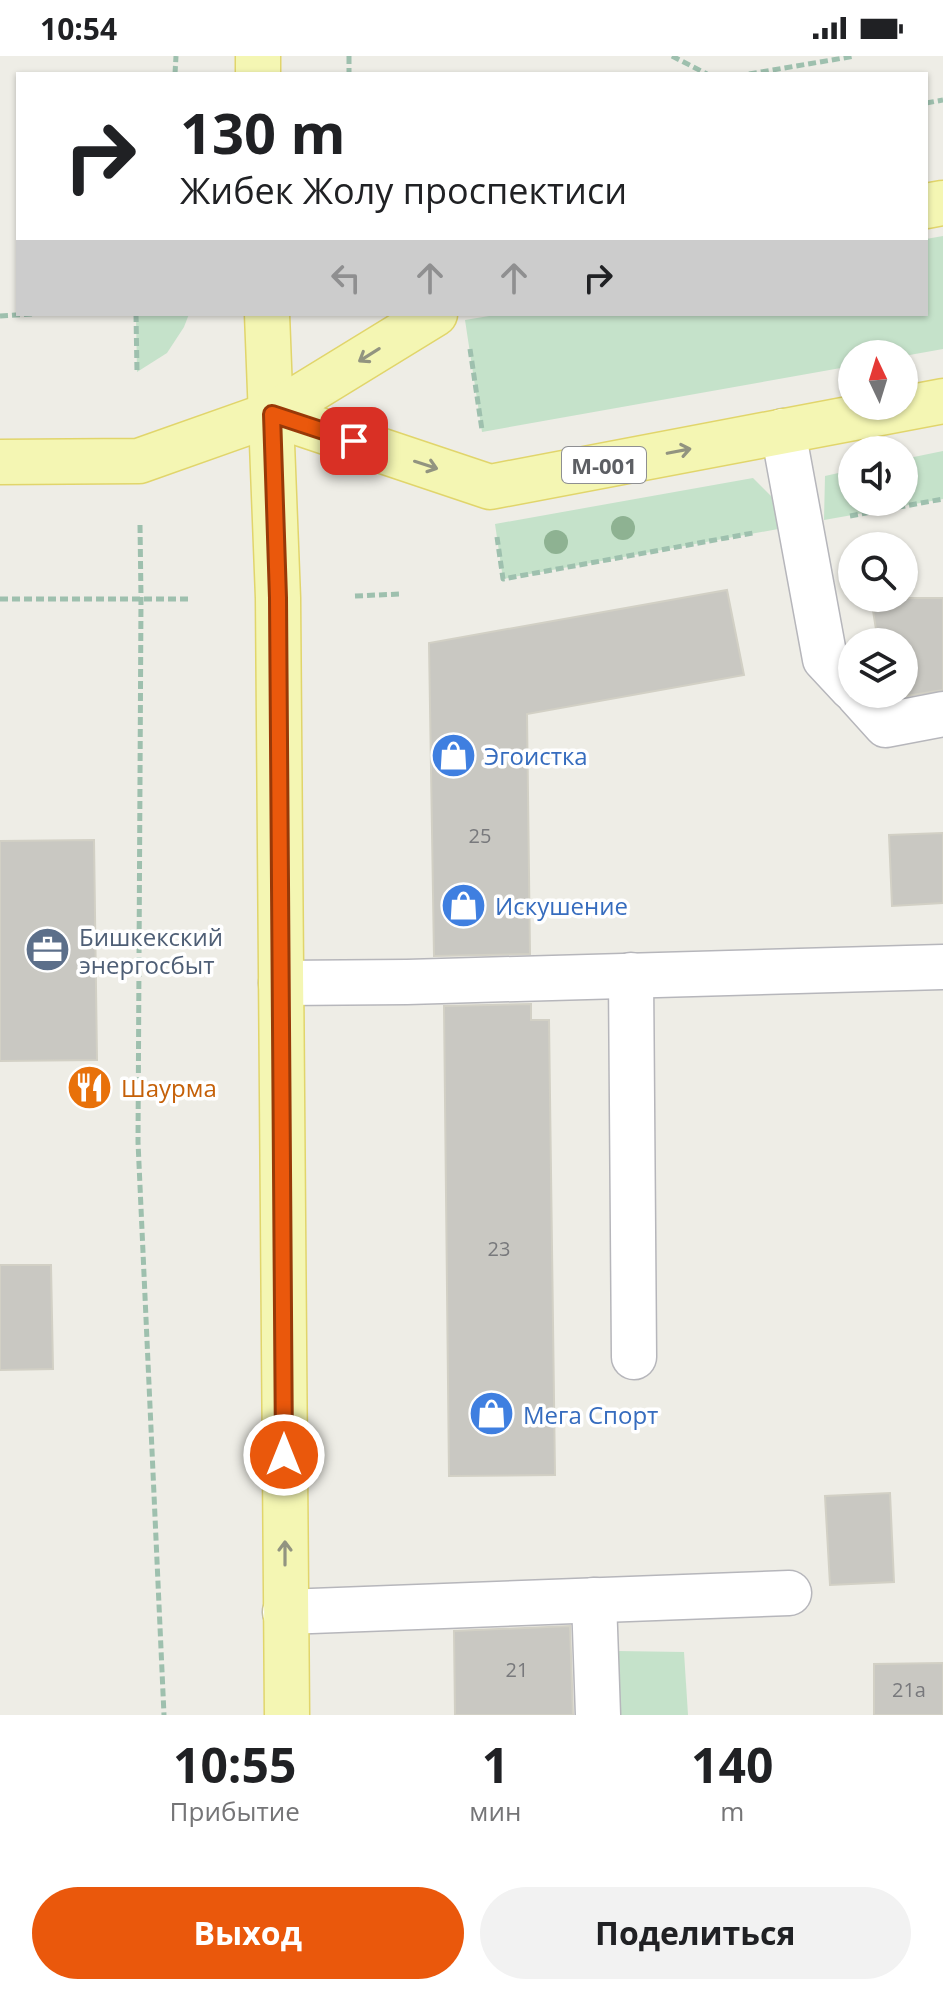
<!DOCTYPE html>
<html lang="ru">
<head>
<meta charset="utf-8">
<style>
  :root { --surface:#fff; --page:#f2f2f2; --text:#202124; --muted:#757577; --accent:#ea580c }
  body { margin:0; font-family:"Open Sans",sans-serif; background:var(--page); color:var(--text); height:100vh; display:flex; flex-direction:column; font-size:30px; white-space:nowrap }
  * { box-sizing:border-box; margin:0 }
  p { font-size:26px; color:var(--muted) }
  .icon { flex:none; width:44px; height:44px; fill:none; stroke:currentColor; stroke-width:2; stroke-linecap:round; stroke-linejoin:round }
  .map { position:relative; height:1659px; overflow:hidden }
  .drawer { display:flex; flex-direction:column; background:var(--surface); flex:1 }
  .drawer>* { flex:none }
  .banner { position:absolute; left:16px; top:16px; width:912px; height:244px; border-radius:0px; box-shadow:0 2px 6px #0004; background:#fff; color:var(--text); overflow:hidden }
  .needle { width:52px; rotate:356deg }
  .fabs { position:absolute; left:838px; top:284px; display:grid; gap:16px }
  .fabs a { display:grid; place-items:center; width:80px; height:80px; border-radius:50%; background:var(--surface); box-shadow:0 2px 6px #0004; font-size:40px }
  .pin { position:absolute; display:grid; place-items:center; width:68px; height:68px; color:#fff; margin:-34px; border-radius:16px; box-shadow:0 4px 12px #0006 }
  .me { position:absolute; width:88px; margin:-44px; rotate:0deg; stroke-linejoin:round; filter:drop-shadow(0 0 6px #0008) }
  .turn { display:flex; align-items:center; gap:28px; height:168px; padding:0 32px; font-size:36px }
  .turn .icon { width:104px; height:104px; stroke-width:2.5 }
  .turn b { display:block; font-size:56px; line-height:68px }
  .lanes { display:flex; align-items:center; height:76px; padding:0 32px; background:#0003; justify-content:center; gap:40px; direction:ltr }
  .lanes .off { opacity:.35 }
  .eta { display:flex; justify-content:space-evenly; align-items:center; height:136px; text-align:center }
  .eta b { font-size:48px; font-weight:700; line-height:56px }
  .primary-button { display:flex; gap:16px; margin-top:auto; padding:16px 32px }
  .primary-button a { flex:1; height:92px; border-radius:48px; background:var(--accent); color:#fff; font-size:32px; font-weight:700; line-height:92px; text-align:center }
  .primary-button a+a { background:var(--page); color:var(--text) }
  .status { display:flex; justify-content:space-between; align-items:center; height:56px; padding:0 40px; background:var(--surface); direction:ltr }
  .status svg { height:22px; fill:currentColor }
  .map>svg:first-child { display:block }
  .green { fill:#c5e2ca }
  .building { fill:#c9c8c2; stroke:#d2d0c5; stroke-width:2 }
  .lines { fill:none; stroke-linecap:round; stroke-linejoin:round }
  .minor-casing { stroke:#b6b6bb; stroke-width:47 }
  .major-casing { stroke:#e1d56b; stroke-width:47 }
  .path { stroke:#9ec0ae; stroke-width:5; stroke-dasharray:8 4; stroke-linecap:butt }
  .minor { stroke:#fff; stroke-width:44 }
  .major { stroke:#f4f6b3; stroke-width:44 }
  .tree { fill:#8eb292 }
  .oneway { stroke:#929480 }
  .route-casing { stroke:#983908; stroke-width:20 }
  .route { stroke:#ea580c; stroke-width:14 }
  .labels { text-anchor:middle; dominant-baseline:central; stroke-width:7; stroke-linejoin:round; paint-order:stroke }
  .number-label { font-size:20px; fill:#78797c }
  .shield { fill:#fff; stroke:#8e8f92; stroke-width:2 }
  .shield-label { font-size:22px; font-weight:bold; fill:#5d5f64 }
  .shop-label { font-size:24px; fill:#366cbe; stroke:#fff; text-anchor:start }
  .service-label { font-size:24px; fill:#4e5e75; stroke:#fff; text-anchor:start }
  .food-label { font-size:24px; fill:#c56008; stroke:#fff; text-anchor:start }
</style>
</head>
<body>
<div class="status"><b>10:54</b><svg viewBox="0 0 49 12"><path d="M0 12V9h3v3zM5 12V6h3v6zM10 12V3h3v9zM15 12V0h3v12zM26 1h20v11H26zM47 4h2v5h-2z"/></svg></div>
<div class="map">
<svg width="943" height="1659" viewBox="0 0 943 1659">
  <rect width="100%" height="100%" fill="#eeede6"/>
  <!-- green -->
  <g class="green">
    <path d="M943 180V293L904 300V298H852V310L482 376 465 264 501 258H926V183Z"/>
    <path d="M136 258H189L184 271 167 297 137 316Z"/>
    <path d="M943 395V443L824 464 825 420 852 414V446H904V403Z"/>
    <path d="M753 422 800 469 503 523 495 468Z"/>
    <path d="M617 1595 684 1596 688 1659H619Z"/>
  </g>
  <!-- building -->
  <g class="building">
    <path d="M727 534 744 619 527 658 530 898 434 900 429 587Z"/>
    <path d="M871 542H943V634L895 642 892 638H904V586H878Z"/>
    <path d="M943 777V847L892 850 889 779Z"/>
    <path d="M94 784 97 1004 0 1005V785Z"/>
    <path d="M531 948V964H549L555 1419 449 1420 444 950Z"/>
    <path d="M0 1209H51L53 1313 0 1314Z"/>
    <path d="M890 1437 894 1526 830 1529 825 1440Z"/>
    <path d="M570 1570 573 1659H455L454 1575Z"/>
    <path d="M943 1607V1659H874V1608Z"/>
  </g>
  <g class="lines">
    <defs>
      <g id="minor">
        <path d="M783 375 825 603 852 632"/>
        <path d="M858 638 886 669 943 658"/>
        <path d="M631 919 634 1301"/>
        <path d="M281 927 407 926 943 911"/>
        <path d="M594 1544 598 1659"/>
        <path d="M285 1556 789 1537"/>
      </g>
      <g id="major">
        <path d="M258 0V18"/>
        <path d="M926 150 943 147"/>
        <path d="M267 258 278 542 287 1659"/>
        <path d="M272 358 490 431 943 345"/>
        <path d="M0 406 139 405 272 358 435 258"/>
      </g>
    </defs>
    <!-- minor casing -->
    <use href="#minor" class="minor-casing"/>
    <!-- major casing -->
    <use href="#major" class="major-casing"/>
    <!-- path -->
    <g class="path">
      <path d="M349 0V18"/>
      <path d="M672 0 707 18"/>
      <path d="M175 18 176 0"/>
      <path d="M749 18 855 0"/>
      <path d="M926 47 943 44"/>
      <path d="M136 258 137 316"/>
      <path d="M0 260 32 258"/>
      <path d="M470 293 482 374"/>
      <path d="M850 460 943 443"/>
      <path d="M140 469 141 542 138 1086 164 1659"/>
      <path d="M497 481 503 523 753 477"/>
      <path d="M355 540 400 538"/>
      <path d="M0 543H188"/>
    </g>
    <!-- minor -->
    <use href="#minor" class="minor"/>
    <!-- major -->
    <use href="#major" class="major"/>
  </g>
  <!-- trees -->
  <g class="tree">
    <circle cx="623" cy="472" r="12"/>
    <circle cx="556" cy="486" r="12"/>
  </g>
  <!-- one-way arrows -->
  <defs><path id="oneway-shaft" d="M-6 0H5M1.5-3L5.5 0L1.5 3" fill="none" stroke-width="1.6" stroke-linecap="round" stroke-linejoin="round" transform="scale(2)"/></defs>
  <g class="oneway">
    <use href="#oneway-shaft" transform="translate(369 299) rotate(148)"/>
    <use href="#oneway-shaft" transform="translate(679 395) rotate(-11)"/>
    <use href="#oneway-shaft" transform="translate(426 409) rotate(18)"/>
    <use href="#oneway-shaft" transform="translate(285 1497) rotate(-90)"/>
  </g>
  <g class="lines">
    <defs>
      <path id="route" d="M284 1399 278 542 272 358 354 385"/>
    </defs>
    <!-- route casing -->
    <use href="#route" class="route-casing"/>
    <!-- route -->
    <use href="#route" class="route"/>
  </g>
  <!-- icons -->
  <defs>
    <symbol id="shop-disc" viewBox="-11 -11 22 22"><circle r="9.5" fill="#3f7fe0" stroke="#fff"/><path d="M-5-2.5h2.3a2.7 3.5 0 0 1 5.4 0H5L5.5 6h-11ZM-1.5-2.5h3a1.5 2.3 0 0 0-3 0Z" fill="#fff"/></symbol>
    <symbol id="office-disc" viewBox="-11 -11 22 22"><circle r="9.5" fill="#5c6f8a" stroke="#fff"/><path d="M-6-3h4V-5.5h4V-3h4V5H-6ZM-1-4.5V-3h2v-1.5ZM-6 0V1H6V0Z" fill="#fff"/></symbol>
    <symbol id="restaurant-disc" viewBox="-11 -11 22 22"><circle r="9.5" fill="#e8710a" stroke="#fff"/><path d="M-5-6h1v4h1v-4h1v4h1v-4h1v5L-1.5 .5V6h-2V.5L-5-1ZM5-6V6H3V1.5H1.5Q1.5-4 5-6Z" fill="#fff"/></symbol>
  </defs>
  <g fill-rule="evenodd">
    <use href="#shop-disc" x="428" y="674" width="51" height="51"/>
    <use href="#shop-disc" x="438" y="824" width="51" height="51"/>
    <use href="#office-disc" x="22" y="868" width="51" height="51"/>
    <use href="#restaurant-disc" x="64" y="1006" width="51" height="51"/>
    <use href="#shop-disc" x="466" y="1332" width="51" height="51"/>
  </g>
  <g class="labels">
    <!-- number labels -->
    <g class="number-label">
      <text x="480" y="779">25</text>
      <text x="499" y="1192">23</text>
      <text x="517" y="1613">21</text>
      <text x="909" y="1633">21а</text>
    </g>
    <!-- shield labels -->
    <rect class="shield" x="562" y="391" width="84" height="36" rx="6"/>
    <g class="shield-label">
      <text x="604" y="409">М-001</text>
    </g>
    <!-- shop labels -->
    <g class="shop-label">
      <text x="484" y="699">Эгоистка</text>
      <text x="495" y="849">Искушение</text>
      <text x="523" y="1358">Мега Спорт</text>
    </g>
    <!-- service labels -->
    <g class="service-label">
      <text x="79" y="880">Бишкекский<tspan x="79" dy="28">энергосбыт</tspan></text>
    </g>
    <!-- food labels -->
    <g class="food-label">
      <text x="121" y="1031">Шаурма</text>
    </g>
  </g>
</svg>
<div class="fabs">
<a><svg class="needle" viewBox="-14 -14 28 28"><path d="M0-13l5 13h-10z" fill="#e53935"/><path d="M0 13l5-13h-10z" fill="#757577"/></svg></a>
<a><svg class="icon" aria-label="sound" viewBox="0 0 24 24"><path d="M4 9h4l5-4v14l-5-4H4zM17 9q2 3 0 6"/></svg></a>
<a><svg class="icon" aria-label="search" viewBox="0 0 24 24"><circle cx="10" cy="10" r="6"/><path d="M15 15l6 6"/></svg></a>
<a><svg class="icon" aria-label="layers" viewBox="0 0 24 24"><path d="M12 4l9 5-9 5-9-5zM3 14l9 5 9-5"/></svg></a>
</div>
<div class="pin" style="left:354px;top:385px;background:#d93025"><svg class="icon" aria-label="arrive" viewBox="0 0 24 24"><path d="M6 21V4h12l-3 4 3 4H6"/></svg></div>
<svg class="me" style="left:284px;top:1399px" viewBox="-20 -20 40 40"><circle r="17" fill="#ea580c" stroke="#fff" stroke-width="3"/><path d="M0-11L8 9 0 5-8 9z" fill="#fff"/></svg>
<div class="banner">
<div class="turn"><svg class="icon" aria-label="right" viewBox="0 0 24 24"><path d="M7 20v-9h11M14 6l5 5-5 5"/></svg><div><b>130 m</b>Жибек Жолу проспектиси</div></div>
<div class="lanes"><svg class="icon off" aria-label="left" viewBox="0 0 24 24"><path d="M17 20v-9H6M10 6l-5 5 5 5"/></svg><svg class="icon off" aria-label="ahead" viewBox="0 0 24 24"><path d="M12 20V5M6 11l6-6 6 6"/></svg><svg class="icon off" aria-label="ahead" viewBox="0 0 24 24"><path d="M12 20V5M6 11l6-6 6 6"/></svg><svg class="icon" aria-label="right" viewBox="0 0 24 24"><path d="M7 20v-9h11M14 6l5 5-5 5"/></svg></div>
</div>
</div>
<section class="drawer">
<div class="eta">
<div><b>10:55</b><p>Прибытие</p></div>
<div><b>1</b><p>мин</p></div>
<div><b>140</b><p>m</p></div>
</div>
<div class="primary-button"><a>Выход</a><a>Поделиться</a></div>
</section>
</body>
</html>
